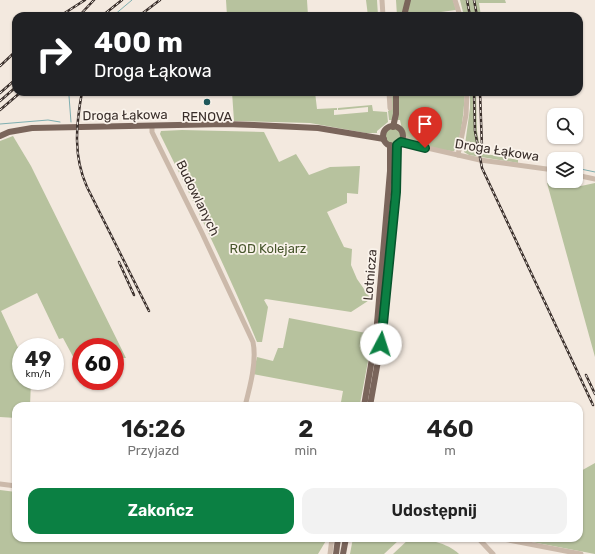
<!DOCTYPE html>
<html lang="pl">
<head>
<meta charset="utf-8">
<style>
  :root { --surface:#fff; --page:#f2f2f2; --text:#222; --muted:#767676; --accent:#0b8043 }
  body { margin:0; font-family:Rubik,sans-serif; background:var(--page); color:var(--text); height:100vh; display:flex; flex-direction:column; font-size:15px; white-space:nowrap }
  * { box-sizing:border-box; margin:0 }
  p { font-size:13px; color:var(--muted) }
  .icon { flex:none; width:22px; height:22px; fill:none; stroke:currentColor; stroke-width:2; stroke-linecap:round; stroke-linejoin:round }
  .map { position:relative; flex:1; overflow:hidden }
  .panel { position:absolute; left:12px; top:402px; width:571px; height:140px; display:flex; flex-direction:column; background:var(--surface); border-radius:12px; box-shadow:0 1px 3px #0004 }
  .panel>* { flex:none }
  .banner { position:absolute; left:12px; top:12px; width:571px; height:84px; border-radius:12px; box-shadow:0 1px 3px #0004; background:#202124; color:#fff; overflow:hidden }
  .controls { position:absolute; left:547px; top:108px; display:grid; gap:8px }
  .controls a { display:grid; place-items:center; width:36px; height:36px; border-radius:8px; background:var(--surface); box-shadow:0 1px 3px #0004; font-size:20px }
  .speed { position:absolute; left:12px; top:338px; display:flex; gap:8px; font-size:20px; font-weight:700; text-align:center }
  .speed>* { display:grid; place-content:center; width:52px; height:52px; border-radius:50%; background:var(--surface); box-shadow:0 1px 3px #0004; line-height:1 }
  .speed small { font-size:10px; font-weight:400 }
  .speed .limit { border:6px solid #d22; background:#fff; color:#111 }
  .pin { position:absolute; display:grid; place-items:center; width:34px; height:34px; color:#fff; margin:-41px -17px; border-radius:50% 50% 50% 0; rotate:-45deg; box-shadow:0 0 4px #0007 }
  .pin .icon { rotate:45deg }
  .me { position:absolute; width:44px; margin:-22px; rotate:5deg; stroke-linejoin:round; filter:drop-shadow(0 0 3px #0008) }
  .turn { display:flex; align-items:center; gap:14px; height:84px; padding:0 16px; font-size:18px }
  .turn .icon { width:52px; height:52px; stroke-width:2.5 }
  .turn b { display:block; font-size:28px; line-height:34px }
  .eta { display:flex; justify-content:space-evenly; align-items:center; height:68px; text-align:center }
  .eta b { font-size:24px; font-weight:600; line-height:28px }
  .button { display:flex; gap:8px; margin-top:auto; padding:8px 16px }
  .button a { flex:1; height:46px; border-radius:12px; background:var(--accent); color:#fff; font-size:16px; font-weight:600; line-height:46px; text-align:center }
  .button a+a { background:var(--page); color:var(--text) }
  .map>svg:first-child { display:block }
  .green { fill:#b7c29e }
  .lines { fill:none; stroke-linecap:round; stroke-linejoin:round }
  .stream { stroke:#7eaeb0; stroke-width:1 }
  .minor { stroke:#cbb9aa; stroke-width:5 }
  .major { stroke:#7a655b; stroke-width:6 }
  .rail-casing { stroke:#392e2a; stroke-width:2.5 }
  .rail { stroke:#faf3eb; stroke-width:1; stroke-dasharray:3; stroke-linecap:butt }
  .route-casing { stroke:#07532c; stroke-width:10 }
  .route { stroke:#0b8043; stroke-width:7 }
  .poi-dot { fill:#1f575a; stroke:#faf3eb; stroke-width:1.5 }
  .labels { text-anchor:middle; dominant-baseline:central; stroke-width:3.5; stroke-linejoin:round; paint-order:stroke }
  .street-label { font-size:13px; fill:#392e2a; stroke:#faf3eb }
  .poi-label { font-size:13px; fill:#392e2a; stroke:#faf3eb }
  .park-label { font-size:13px; fill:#48572d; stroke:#faf3eb }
</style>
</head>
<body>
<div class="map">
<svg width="595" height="554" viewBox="0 0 595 554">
  <rect width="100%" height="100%" fill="#f3e9df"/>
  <!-- green -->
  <g class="green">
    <path d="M226 0H307L308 16H227Z"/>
    <path d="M366 0H377L378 16H368Z"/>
    <path d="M396 0H453L456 10 411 16H395H397Z"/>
    <path d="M460 0H505L506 3H479L481 16H464Z"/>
    <path d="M232 92H315L317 109 337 108V110H334V115L368 112V107L338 110V108L372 105 373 111 387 112 388 122 377 131V133H366L310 123 234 121Z"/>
    <path d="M391 92H465C464 106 462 141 454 151 442 151 412 144 405 135 402 131 401 125 400 120H389L388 111 392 108Z"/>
    <path d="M470 92H476L477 131 481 153 518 160V163L469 155 464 152 470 108Z"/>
    <circle cx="393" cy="136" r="8"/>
    <path d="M182 130 264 132 279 162 296 154 309 175 330 167 360 166 358 194 347 193V203L327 212 344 247 352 249 351 265 357 279 371 299 351 312 266 299 264 300 268 307 262 342H257C228 271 194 203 160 134L161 131Z"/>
    <path d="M13 136 31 166 126 358H115V347H81V363L77 364 63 338 59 339 37 293 1 311 21 354V381H31L30 406H16V418L0 417V141Z"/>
    <path d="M579 178 581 186 595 183V357L547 183 576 181V179Z"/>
    <path d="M289 318 371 334 368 361 360 404 341 402 343 391 253 374 257 357 273 361 278 348H283Z"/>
    <path d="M595 463V554L511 538H579V472Z"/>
    <path d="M0 490 16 492V538H326L327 539 318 554H0Z"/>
    <path d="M353 538H399L400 539 384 554H350Z"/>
    <path d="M410 538C425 538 448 543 459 554H393Z"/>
  </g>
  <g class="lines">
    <!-- stream -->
    <g class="stream">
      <path d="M113 16 132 0"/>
      <path d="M68 92 69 93"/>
      <path d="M69 96 71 122"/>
      <path d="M0 124 48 120 60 122"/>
      <path d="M576 168 595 172"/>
    </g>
    <!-- minor -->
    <g class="minor">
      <path d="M382 0 383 16"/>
      <path d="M455 0 460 16"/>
      <path d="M389 92 390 108"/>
      <path d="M152 126V132L202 233 253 342C257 361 250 387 245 406"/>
      <path d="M403 137 413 143"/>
      <path d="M401 142 480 160 554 170"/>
      <path d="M458 155 466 115 467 92"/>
      <path d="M576 175 595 179"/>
      <path d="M0 484 16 486"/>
      <path d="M478 538 493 554"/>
      <path d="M498 538 581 554"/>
      <path d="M330 554 332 538"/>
    </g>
    <!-- major -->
    <g class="major">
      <path d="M404 16 408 0"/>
      <circle cx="393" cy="136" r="10"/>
      <path d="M393 127 396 114V92"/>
      <path d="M0 136 9 132 32 128 226 124 254 125 318 128 384 139"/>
      <path d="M364 406 376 335 390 171V145"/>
      <path d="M370 406 381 344 396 192 397 145"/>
      <path d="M336 554 338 538"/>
      <path d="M343 554 346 538"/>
    </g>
    <defs>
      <g id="rail">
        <path d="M467 0 470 16"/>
        <path d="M474 0 477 16"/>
        <path d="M60 16 85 0"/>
        <path d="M79 16 94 0"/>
        <path d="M102 16 122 0"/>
        <path d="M139 16 160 0"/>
        <path d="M0 66 16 51"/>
        <path d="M82 92C76 125 73 156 87 187L149 311"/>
        <path d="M474 92 475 131 482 168 593 405"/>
        <path d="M480 92 482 148"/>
        <path d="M0 93 16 79"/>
        <path d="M0 101 16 87"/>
        <path d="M0 110 21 92"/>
        <path d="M119 262 134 295"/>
        <path d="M586 375 595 394"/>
      </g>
    </defs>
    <!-- rail casing -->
    <use href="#rail" class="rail-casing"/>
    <!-- rail -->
    <use href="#rail" class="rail"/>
  </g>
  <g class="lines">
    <defs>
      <path id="route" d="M381 344 396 192 397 145 401 142 425 148"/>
    </defs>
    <!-- route casing -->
    <use href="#route" class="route-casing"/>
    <!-- route -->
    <use href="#route" class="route"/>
  </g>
  <!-- markers -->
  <circle class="poi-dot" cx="207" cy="102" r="4"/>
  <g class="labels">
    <!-- street labels -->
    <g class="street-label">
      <text transform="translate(125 115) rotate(-1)">Droga Łąkowa</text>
      <text transform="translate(497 150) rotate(9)">Droga Łąkowa</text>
      <text transform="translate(198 198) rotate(64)">Budowlanych</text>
      <text transform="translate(370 275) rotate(-85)">Lotnicza</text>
    </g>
    <!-- poi labels -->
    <g class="poi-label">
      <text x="207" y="116">RENOVA</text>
    </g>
    <!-- park labels -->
    <g class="park-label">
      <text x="268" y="248">ROD Kolejarz</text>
    </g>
  </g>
</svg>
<div class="controls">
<a><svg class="icon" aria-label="search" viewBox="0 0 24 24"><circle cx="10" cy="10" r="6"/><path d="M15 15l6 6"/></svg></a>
<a><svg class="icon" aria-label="layers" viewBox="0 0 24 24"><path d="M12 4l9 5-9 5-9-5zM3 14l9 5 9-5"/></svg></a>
</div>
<div class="speed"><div>49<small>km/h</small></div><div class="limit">60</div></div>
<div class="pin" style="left:425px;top:148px;background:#d93025"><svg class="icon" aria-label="arrive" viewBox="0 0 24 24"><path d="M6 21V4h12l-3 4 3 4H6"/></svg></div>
<svg class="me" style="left:381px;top:344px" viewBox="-20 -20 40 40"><circle r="19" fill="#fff"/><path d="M0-13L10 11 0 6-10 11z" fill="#0b8043"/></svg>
<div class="banner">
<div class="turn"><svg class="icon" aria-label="right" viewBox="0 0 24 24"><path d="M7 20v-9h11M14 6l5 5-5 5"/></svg><div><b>400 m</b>Droga Łąkowa</div></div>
</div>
<section class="panel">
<div class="eta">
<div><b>16:26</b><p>Przyjazd</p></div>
<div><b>2</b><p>min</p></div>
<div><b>460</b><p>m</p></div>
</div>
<div class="button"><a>Zakończ</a><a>Udostępnij</a></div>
</section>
</div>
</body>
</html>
